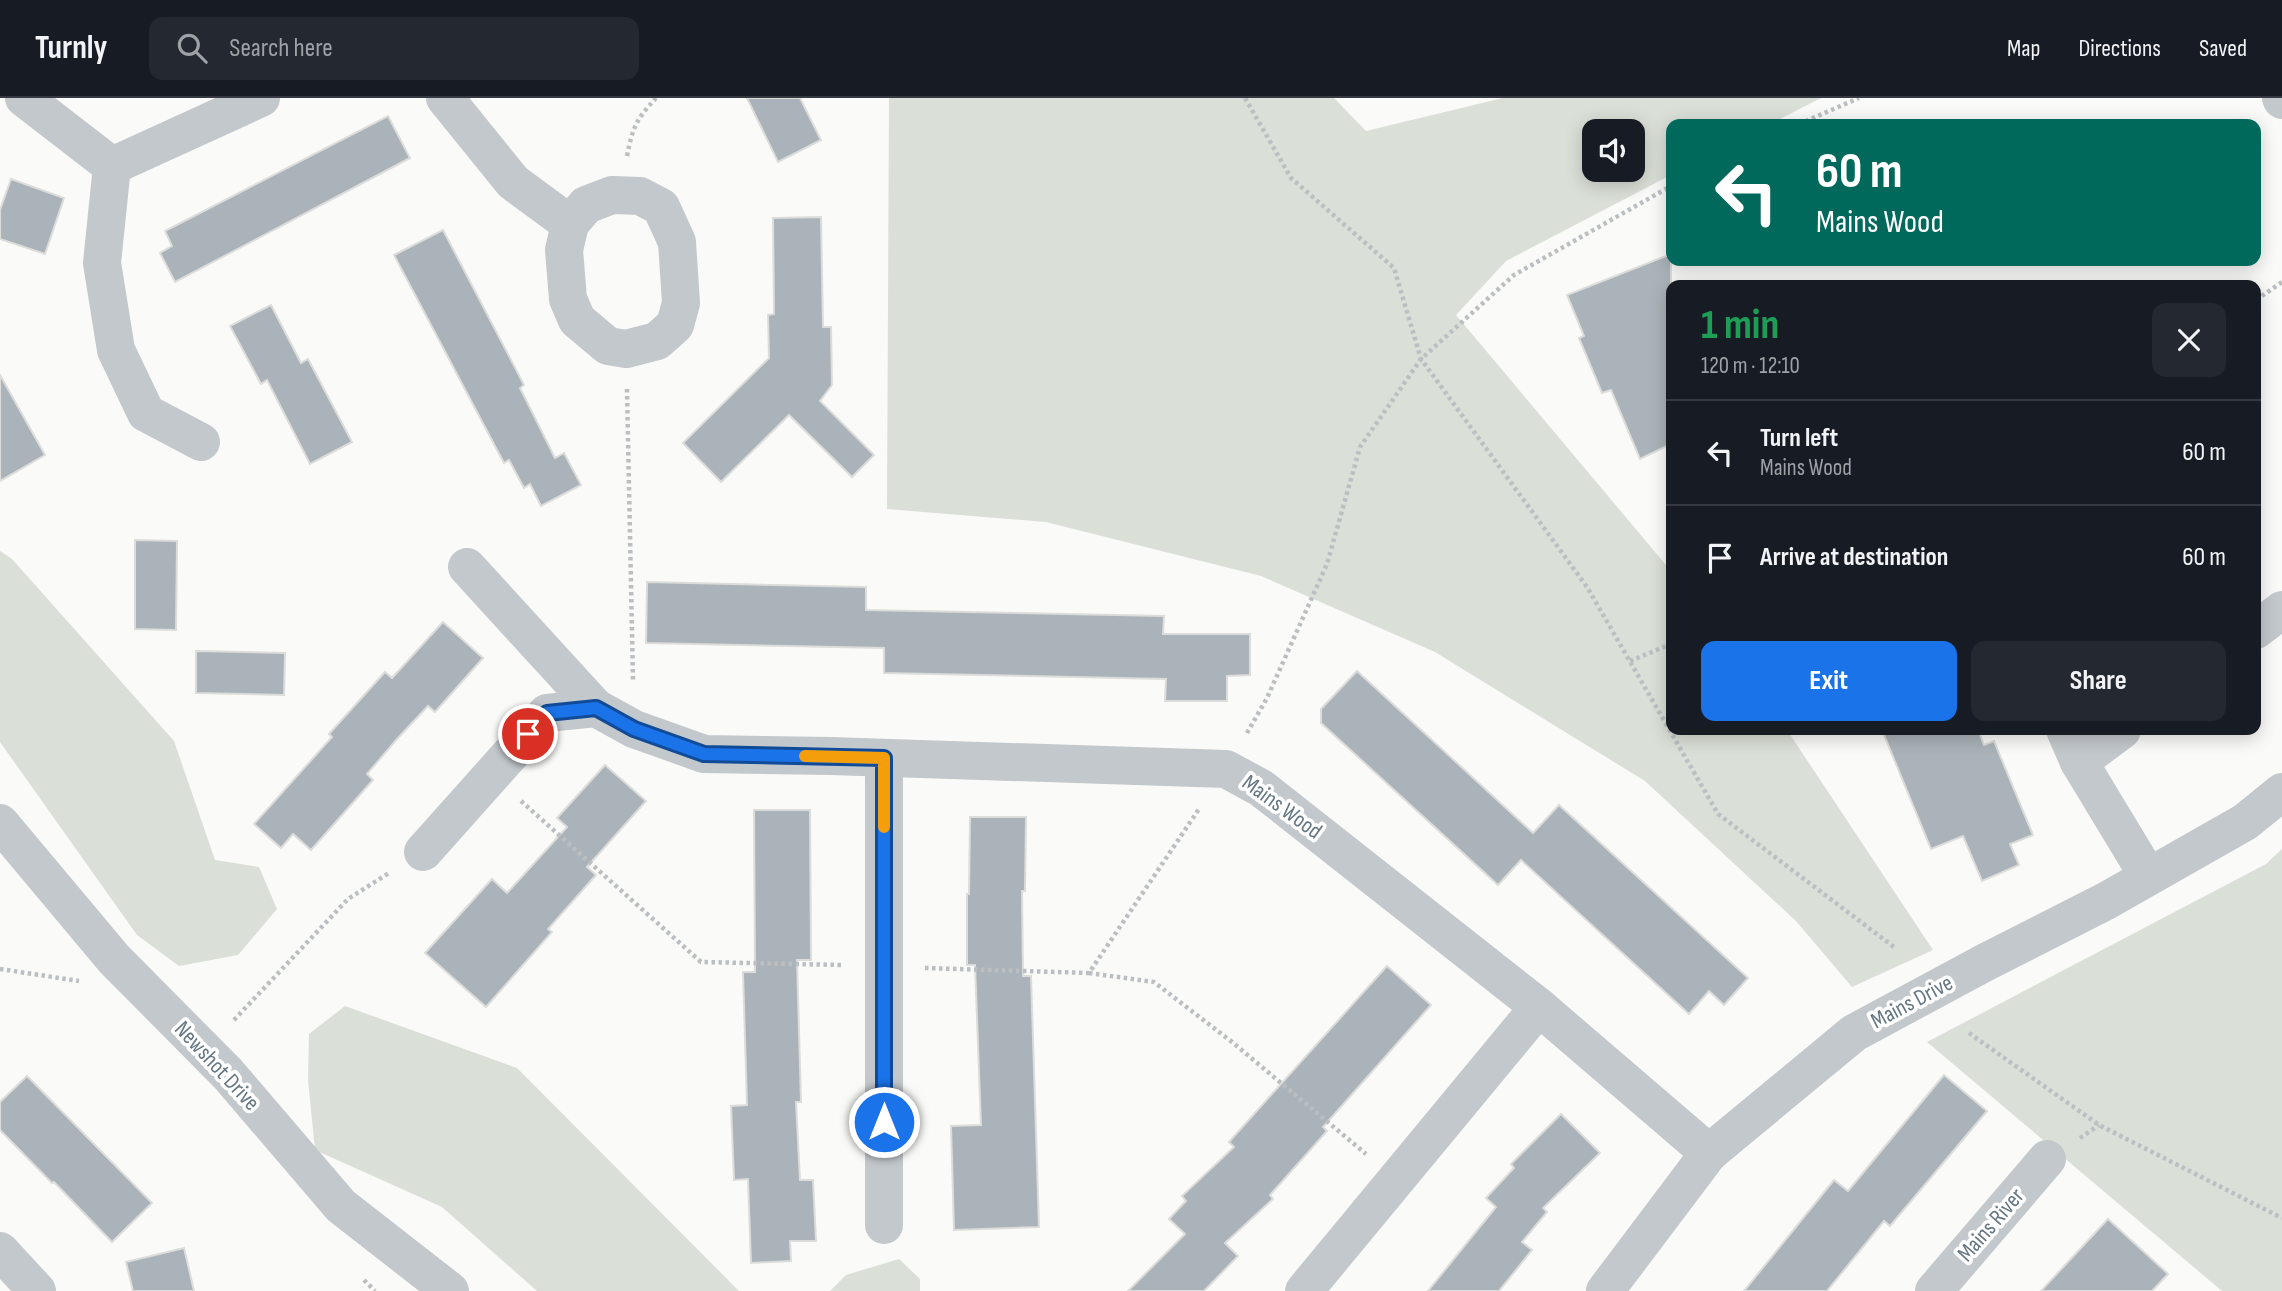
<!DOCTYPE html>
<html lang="en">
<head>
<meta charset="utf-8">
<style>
  :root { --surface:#171b24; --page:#242831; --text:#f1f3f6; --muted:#9ea1a6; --line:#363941; --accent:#1a73e8 }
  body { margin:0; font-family:"Sofia Sans Condensed",sans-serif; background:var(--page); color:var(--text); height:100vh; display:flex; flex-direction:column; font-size:26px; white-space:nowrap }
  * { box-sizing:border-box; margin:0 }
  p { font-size:23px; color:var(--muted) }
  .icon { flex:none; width:38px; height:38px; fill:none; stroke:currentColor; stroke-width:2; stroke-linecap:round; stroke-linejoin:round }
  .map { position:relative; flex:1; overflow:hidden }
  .details { position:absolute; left:1666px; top:182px; width:595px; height:455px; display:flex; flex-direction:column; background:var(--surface); border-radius:14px; box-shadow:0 4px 18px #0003 }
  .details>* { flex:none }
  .hud { position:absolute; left:1666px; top:21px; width:595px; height:147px; border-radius:14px; box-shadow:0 4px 18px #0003; background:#00695c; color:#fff; overflow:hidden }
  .controls { position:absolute; left:1582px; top:21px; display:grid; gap:14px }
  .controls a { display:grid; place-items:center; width:63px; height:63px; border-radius:14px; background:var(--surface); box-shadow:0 4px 18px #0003; font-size:35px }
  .pin { position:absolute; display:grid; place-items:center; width:60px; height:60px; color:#fff; margin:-30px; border:4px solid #fff; border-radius:50%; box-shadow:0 2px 7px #0007 }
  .me { position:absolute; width:77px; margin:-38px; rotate:0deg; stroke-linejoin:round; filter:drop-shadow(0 0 5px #0008) }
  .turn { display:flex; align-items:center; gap:24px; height:147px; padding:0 35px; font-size:32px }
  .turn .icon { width:91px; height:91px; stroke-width:2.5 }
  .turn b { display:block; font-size:49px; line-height:60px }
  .round { display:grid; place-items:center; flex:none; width:74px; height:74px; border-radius:14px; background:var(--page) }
  .summary { display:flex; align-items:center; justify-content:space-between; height:119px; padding:0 35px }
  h1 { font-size:42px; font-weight:700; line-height:52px; color:#1e9e55 }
  .cta { display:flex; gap:14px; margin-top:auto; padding:14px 35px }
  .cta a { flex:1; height:80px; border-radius:14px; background:var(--accent); color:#fff; font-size:28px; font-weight:700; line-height:80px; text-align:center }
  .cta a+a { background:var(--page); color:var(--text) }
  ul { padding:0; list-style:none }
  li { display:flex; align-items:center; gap:21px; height:105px; padding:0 35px; border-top:2px solid var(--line) }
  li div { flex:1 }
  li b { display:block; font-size:26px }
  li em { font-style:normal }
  header { display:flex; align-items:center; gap:42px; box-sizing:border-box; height:98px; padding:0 35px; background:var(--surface); border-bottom:2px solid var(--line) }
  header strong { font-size:33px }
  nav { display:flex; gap:38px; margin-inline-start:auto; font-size:24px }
  .search { width:490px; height:63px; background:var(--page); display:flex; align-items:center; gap:18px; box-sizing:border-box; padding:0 24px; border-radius:14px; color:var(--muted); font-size:26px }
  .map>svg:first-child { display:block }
  .green { fill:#dadfd7; fill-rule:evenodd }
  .building { fill:#aab3b9; stroke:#dcdcda; stroke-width:2 }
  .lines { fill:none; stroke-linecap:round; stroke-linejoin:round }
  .path { stroke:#bbbfc2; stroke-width:4.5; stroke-dasharray:3.5 3.5; stroke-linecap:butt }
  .minor { stroke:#c3c8cc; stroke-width:38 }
  .tertiary { stroke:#c3c8cc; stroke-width:38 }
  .route-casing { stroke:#114b97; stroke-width:18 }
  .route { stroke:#1a73e8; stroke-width:12 }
  .slow { stroke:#f59e0b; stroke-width:12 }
  .labels { text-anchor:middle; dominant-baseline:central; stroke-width:7; stroke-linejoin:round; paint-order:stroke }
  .street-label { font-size:23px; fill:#657683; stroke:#fff }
</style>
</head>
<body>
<header>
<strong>Turnly</strong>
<div class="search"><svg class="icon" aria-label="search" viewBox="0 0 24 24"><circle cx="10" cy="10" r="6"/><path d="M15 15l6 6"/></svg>Search here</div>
<nav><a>Map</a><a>Directions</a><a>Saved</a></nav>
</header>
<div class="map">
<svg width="2282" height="1193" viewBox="0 0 2282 1193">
  <rect width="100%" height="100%" fill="#fafaf8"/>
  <!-- green -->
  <g class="green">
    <path d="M889 0H1334L1366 33 1503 0H1821L1770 26H1671V77L1506 163 1456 217 1671 473V632H1787L1933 852 1852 889 1796 823 1645 683 1435 554 1261 478 1046 424 887 411ZM1633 33V72H1594V33Z"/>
    <path d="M0 453 12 461 174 643 215 762 259 769 277 811 238 857 179 868 137 837 0 644Z"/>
    <path d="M2282 751V1193H2222L1927 944 2266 766Z"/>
    <path d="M345 908 517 970 739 1193H537L442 1109 315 1052 308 982 309 936Z"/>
    <path d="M899 1161 920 1181V1193H830L846 1177Z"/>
  </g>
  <!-- building -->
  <g class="building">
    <path d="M747 0H800L821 42 778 64Z"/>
    <path d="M388 18 410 60 175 184 160 155 172 148 165 133Z"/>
    <path d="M11 81 64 100 45 156 0 141V112Z"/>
    <path d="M821 119 823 229H831L832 287 820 303 874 357 852 379 789 317 721 384 683 345 769 260 768 217 774 216 773 120Z"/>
    <path d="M443 132 524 287 520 290 555 360 564 355 581 387 541 408 530 386 524 390 509 362 504 365 394 157Z"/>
    <path d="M1671 156V346L1640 361 1611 292 1602 295 1579 240 1584 238 1567 197Z"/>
    <path d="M271 207 301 265 308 261 352 344 310 366 267 282 261 286 230 228Z"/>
    <path d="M0 277 45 357 0 383Z"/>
    <path d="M135 442 177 443 176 532 135 531Z"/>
    <path d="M647 484 866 489V512L1164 518 1163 536H1250V577L1227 578V603H1165L1166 581 884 575V550L646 545Z"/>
    <path d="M443 524 483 560 435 614 428 608 397 641 367 676 373 682 311 752 293 736 281 750 254 726 332 639 329 636 385 574 392 580Z"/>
    <path d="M196 553 285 555 284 597 196 595Z"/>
    <path d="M1357 573 1533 735 1559 707 1748 880 1724 907 1709 893 1689 916 1521 762 1498 787 1321 625V611Z"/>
    <path d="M1882 632H1978L1984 647 1994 643 2033 737 2010 746 2019 767 1982 783 1963 738 1931 751Z"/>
    <path d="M605 667 646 703 587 769 596 777 548 831 552 834 486 909 425 855 492 781 507 795 567 729 557 720Z"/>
    <path d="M754 712H810L811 862H797L801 1004H796L800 1082H813L816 1143H790L791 1163 751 1165 748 1081 734 1082 731 1008 747 1007 743 874H755Z"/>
    <path d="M970 719H1026L1025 793H1022L1023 878H1031L1039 1129 954 1132 951 1028 981 1027 975 867H967V796H969Z"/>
    <path d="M1387 868 1431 907 1323 1029 1327 1033 1270 1097 1273 1101 1225 1145 1238 1158 1204 1193H1128L1185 1136 1169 1121 1186 1103 1182 1098 1234 1049 1229 1044Z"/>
    <path d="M1944 977 1987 1013 1890 1128 1884 1123 1827 1193H1744L1834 1082 1848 1093Z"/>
    <path d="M27 978 152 1105 112 1144 54 1084 52 1085 0 1032V1004Z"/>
    <path d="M1561 1016 1600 1055 1543 1110 1547 1114 1522 1144 1532 1152 1499 1193H1428L1496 1109 1486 1100 1514 1070 1511 1066Z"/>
    <path d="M2108 1121 2168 1176 2152 1193H2041Z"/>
    <path d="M184 1150 194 1193H133L126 1164Z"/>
  </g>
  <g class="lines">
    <!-- path -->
    <g class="path">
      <path d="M1245 0 1291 80 1394 170 1421 261 1587 489 1718 716 1894 849"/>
      <path d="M1799 26 1859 0"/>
      <path d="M627 58C633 28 636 22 656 0"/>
      <path d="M2256 202 2282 184"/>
      <path d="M627 291 633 583"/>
      <path d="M1630 563 1671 546"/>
      <path d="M1247 635 1267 600 1327 466 1360 349 1421 261 1514 177 1671 88"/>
      <path d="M521 703 701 864 842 867"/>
      <path d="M925 870 1089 875 1199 711"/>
      <path d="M0 871 79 883"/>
      <path d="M1089 875 1154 884 1232 944 1366 1056"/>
      <path d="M234 922 348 801 389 775"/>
      <path d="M1969 935 2099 1027 2282 1120"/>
      <path d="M2080 1040 2099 1027"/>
      <path d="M364 1182 375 1193"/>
    </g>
    <!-- minor -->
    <g class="minor">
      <path d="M24 0 112 68"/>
      <path d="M445 0 513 84 570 126"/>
      <path d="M2281 0 2282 2"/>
      <path d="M612 97 640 98 661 109 677 144 681 205 675 227 657 243 626 251 608 248 577 222 568 201 564 152 570 126 586 107Z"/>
      <path d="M201 344 146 315 116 252 102 165 112 68 261 0"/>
      <path d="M467 469 596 610"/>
      <path d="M2256 532 2282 512"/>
      <path d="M2065 632 2079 664 2122 632"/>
      <path d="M2079 664 2148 778"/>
      <path d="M423 754 547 615 596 610 634 631 704 656 831 658 1226 671 1261 690 1539 909 1709 1055"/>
      <path d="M884 1127V660"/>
      <path d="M0 1153 37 1193"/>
      <path d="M1304 1193 1539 909"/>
      <path d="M1934 1193 2047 1061"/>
    </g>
    <!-- tertiary -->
    <g class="tertiary">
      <path d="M0 725 114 861 228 976 341 1108 450 1193"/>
      <path d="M1605 1193 1709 1055 1854 935 1984 865 2106 803 2245 724 2282 694"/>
    </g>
  </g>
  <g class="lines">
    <defs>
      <path id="route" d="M528 636 547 615 596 610 634 631 704 656 884 660V1024"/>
    </defs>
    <!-- route casing -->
    <use href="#route" class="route-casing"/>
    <!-- route -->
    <use href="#route" class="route"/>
    <!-- slow -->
    <path class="slow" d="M805 658 884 660V729"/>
  </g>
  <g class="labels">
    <!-- street labels -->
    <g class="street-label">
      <text transform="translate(1282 709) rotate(36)">Mains Wood</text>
      <text transform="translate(1912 904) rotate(-28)">Mains Drive</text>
      <text transform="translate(217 968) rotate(47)">Newshot Drive</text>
      <text transform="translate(1991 1127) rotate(-49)">Mains River</text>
    </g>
  </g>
</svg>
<div class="controls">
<a><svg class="icon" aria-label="sound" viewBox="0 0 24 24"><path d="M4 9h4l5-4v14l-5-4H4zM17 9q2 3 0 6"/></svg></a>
</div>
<div class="pin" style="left:528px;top:636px;background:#d93025"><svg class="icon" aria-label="arrive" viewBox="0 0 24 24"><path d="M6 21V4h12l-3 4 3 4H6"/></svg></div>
<svg class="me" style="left:884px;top:1024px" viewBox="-20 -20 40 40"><circle r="17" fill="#1a73e8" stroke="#fff" stroke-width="3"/><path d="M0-11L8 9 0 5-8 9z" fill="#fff"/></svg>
<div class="hud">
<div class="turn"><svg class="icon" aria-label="left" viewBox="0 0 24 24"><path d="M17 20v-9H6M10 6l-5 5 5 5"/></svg><div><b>60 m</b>Mains Wood</div></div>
</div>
<section class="details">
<div class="summary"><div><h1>1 min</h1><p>120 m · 12:10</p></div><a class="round"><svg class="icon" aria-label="close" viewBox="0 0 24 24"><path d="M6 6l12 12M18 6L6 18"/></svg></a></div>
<ul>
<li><svg class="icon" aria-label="left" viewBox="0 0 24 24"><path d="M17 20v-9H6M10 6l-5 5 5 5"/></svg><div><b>Turn left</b><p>Mains Wood</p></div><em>60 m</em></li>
<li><svg class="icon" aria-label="arrive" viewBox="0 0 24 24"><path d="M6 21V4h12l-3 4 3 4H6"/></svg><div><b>Arrive at destination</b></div><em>60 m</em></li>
</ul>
<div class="cta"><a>Exit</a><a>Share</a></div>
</section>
</div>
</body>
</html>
